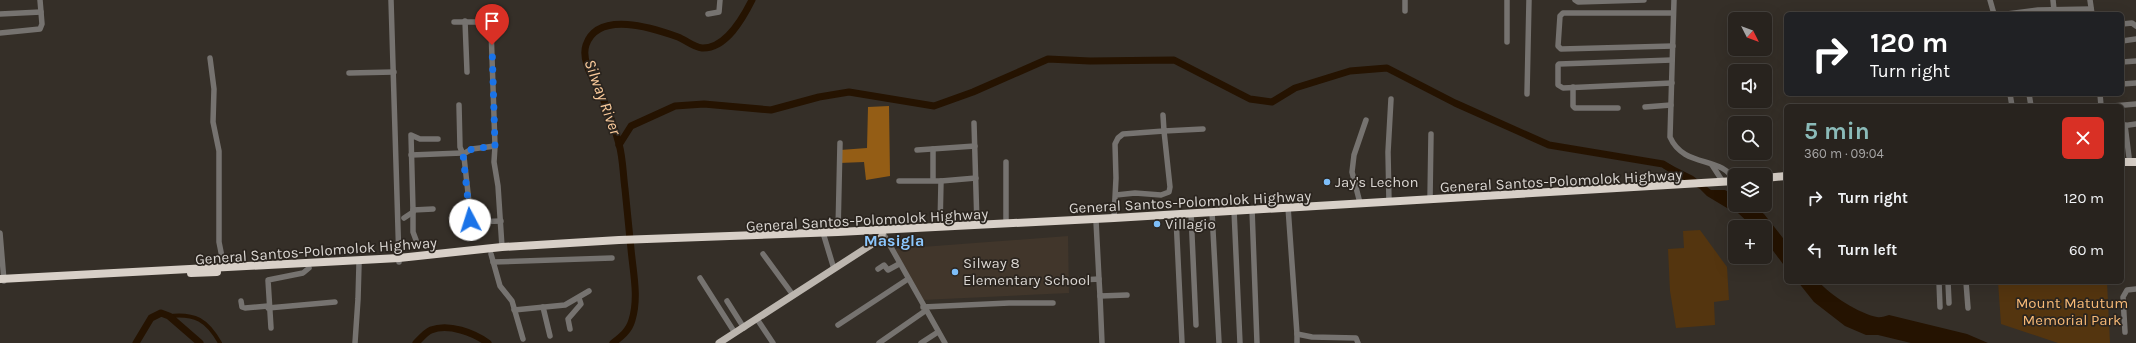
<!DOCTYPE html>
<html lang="en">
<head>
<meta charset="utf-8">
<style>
  :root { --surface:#28231e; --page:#342f2b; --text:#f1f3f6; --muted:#a5a4a4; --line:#44403c; --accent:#8bbbb9 }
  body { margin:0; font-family:Karla,sans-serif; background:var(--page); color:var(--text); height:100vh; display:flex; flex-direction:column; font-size:15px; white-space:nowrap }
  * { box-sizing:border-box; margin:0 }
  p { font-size:13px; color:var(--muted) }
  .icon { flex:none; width:22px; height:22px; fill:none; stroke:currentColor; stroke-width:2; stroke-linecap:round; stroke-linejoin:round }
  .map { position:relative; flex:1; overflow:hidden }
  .sheet { position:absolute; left:1784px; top:104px; width:340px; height:180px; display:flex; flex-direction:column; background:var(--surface); border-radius:6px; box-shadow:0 4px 16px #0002,0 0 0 1px var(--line) }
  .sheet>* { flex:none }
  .banner { position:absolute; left:1784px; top:12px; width:340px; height:84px; border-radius:6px; box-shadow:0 4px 16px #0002,0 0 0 1px var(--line); background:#202124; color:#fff; overflow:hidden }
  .needle { width:26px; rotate:132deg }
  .tools { position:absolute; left:1728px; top:12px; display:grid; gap:8px }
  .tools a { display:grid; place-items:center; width:44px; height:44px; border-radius:6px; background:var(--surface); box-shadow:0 4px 16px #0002,0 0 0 1px var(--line); font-size:20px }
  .pin { position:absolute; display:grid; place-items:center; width:34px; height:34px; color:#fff; margin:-41px -17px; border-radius:50% 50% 50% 0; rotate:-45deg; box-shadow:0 0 4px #0007 }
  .pin .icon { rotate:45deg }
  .me { position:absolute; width:44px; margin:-22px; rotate:355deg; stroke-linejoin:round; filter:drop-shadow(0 0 3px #0008) }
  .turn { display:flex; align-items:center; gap:14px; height:84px; padding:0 20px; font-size:18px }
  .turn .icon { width:52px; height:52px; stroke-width:2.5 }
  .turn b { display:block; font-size:28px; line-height:34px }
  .round { display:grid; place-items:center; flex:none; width:42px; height:42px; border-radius:6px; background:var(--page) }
  .summary { display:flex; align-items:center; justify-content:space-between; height:68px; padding:0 20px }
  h1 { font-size:24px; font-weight:700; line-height:30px; color:var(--accent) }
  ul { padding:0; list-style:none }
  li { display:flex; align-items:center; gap:12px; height:52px; padding:0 20px }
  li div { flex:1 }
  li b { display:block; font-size:15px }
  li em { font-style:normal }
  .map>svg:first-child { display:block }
  .built { fill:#41362b }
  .green { fill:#54350f }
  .forest { fill:#945d15 }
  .water { fill:#251301 }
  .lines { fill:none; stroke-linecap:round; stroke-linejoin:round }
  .canal { stroke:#251301; stroke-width:4 }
  .river { stroke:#251301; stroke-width:7 }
  .minor { stroke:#767370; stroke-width:5.5 }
  .major { stroke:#bcb6af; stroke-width:7 }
  .highway { stroke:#d8d0c8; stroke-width:8 }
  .route { stroke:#1a73e8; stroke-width:7; stroke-dasharray:0 12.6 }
  .poi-dot { fill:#7dbef9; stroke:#2b251f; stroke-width:1.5 }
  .labels { text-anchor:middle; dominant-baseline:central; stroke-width:3.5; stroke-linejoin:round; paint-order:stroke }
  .street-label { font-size:15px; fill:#d9d5d1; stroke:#2b251f }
  .poi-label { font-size:15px; fill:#d9d5d1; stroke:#2b251f; text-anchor:start }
  .park-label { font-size:15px; fill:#f8ba77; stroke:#2b251f }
  .water-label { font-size:16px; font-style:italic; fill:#fbcb9b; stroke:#2b251f }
  .neighbourhood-label { font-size:16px; font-weight:bold; fill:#8bc7fe; stroke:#2b251f }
</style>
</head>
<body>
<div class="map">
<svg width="2136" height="343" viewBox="0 0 2136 343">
  <rect width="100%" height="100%" fill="#352f28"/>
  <!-- built -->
  <path class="built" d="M1068 236 1069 293 922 300 895 249Z"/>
  <!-- green -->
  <g class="green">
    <path d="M1700 230 1727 267 1729 300 1714 302 1715 325 1676 328 1670 291 1668 249 1684 248 1683 231Z"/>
    <path d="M1998 282H2107L2110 343H2058L2001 324Z"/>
  </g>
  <!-- forest -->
  <path class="forest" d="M889 106 890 176 866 180 864 162 839 163 840 150 867 148 868 107Z"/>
  <!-- water -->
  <g class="water">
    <path d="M1667 163 1693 176 1711 190H1725L1735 196V205H1751L1764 214 1786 242V268L1765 240V227H1753L1738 213 1727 208 1707 196 1700 189 1663 168V164Z"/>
    <path d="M1798 282H1819C1830 295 1860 314 1877 317 1881 318 1885 316 1889 315L1967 334 1988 343H1911L1878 335H1866L1845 326 1814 302Z"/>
  </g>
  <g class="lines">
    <!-- canal -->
    <path class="canal" d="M169 316C195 313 207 320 220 343"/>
    <!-- river -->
    <g class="river">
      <path d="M619 145 631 126 675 106 704 104 771 110 819 97 849 92 934 106 973 92 1048 59 1090 61 1174 60 1250 99 1272 102 1295 88 1350 71 1387 68 1455 103 1549 145 1663 164 1671 169"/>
      <path d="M136 343 151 318 161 313 169 316 200 343"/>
      <path d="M416 343C420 339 426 332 431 330 449 323 474 333 488 343"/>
      <path d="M613 343C621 337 629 331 632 320 639 297 633 272 631 249 629 229 627 209 625 189 623 174 623 158 619 144 615 129 610 115 604 101 598 85 580 63 586 45 598 10 653 28 678 37 686 40 693 47 702 48 726 49 743 18 752 0"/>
    </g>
    <!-- minor -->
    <g class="minor">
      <path d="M391 0 399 262"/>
      <path d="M1575 0 1578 2 1644 0"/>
      <path d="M1674 0 1670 137C1684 169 1723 155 1734 181"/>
      <path d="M1990 0 1994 14"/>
      <path d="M2053 0 2054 10"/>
      <path d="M2090 0 2092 14"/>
      <path d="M1405 11V0"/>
      <path d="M0 14 41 12"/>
      <path d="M708 14 719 12 720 0"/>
      <path d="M2007 14 2038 10 2091 9"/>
      <path d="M465 21 467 72"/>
      <path d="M454 22H486L491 28 495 146 494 162 498 186 502 247"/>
      <path d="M2122 24 2132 23 2136 26"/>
      <path d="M0 33 40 29 42 24 40 0"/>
      <path d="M2122 41 2136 39"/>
      <path d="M1507 42V0"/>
      <path d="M1673 46 1561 49 1558 46 1560 16 1563 13H1673"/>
      <path d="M210 58 214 89 213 122 219 151V242L224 267"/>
      <path d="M2122 62 2136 61"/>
      <path d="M349 73 394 72"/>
      <path d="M1672 83 1563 88 1558 85V65L1559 64 1672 60"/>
      <path d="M2122 84 2136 83"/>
      <path d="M1573 87V106L1575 108H1618"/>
      <path d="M1527 94 1529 0"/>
      <path d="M2010 94 2012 106"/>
      <path d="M2029 94 2031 106"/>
      <path d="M2100 94 2101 106"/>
      <path d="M459 105 460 147 464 157 471 220 473 222 501 221"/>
      <path d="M2113 106 2136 104"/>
      <path d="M1645 107 1671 105"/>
      <path d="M1163 115 1164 131 1203 129"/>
      <path d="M974 123 977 225"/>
      <path d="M2125 125 2129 157"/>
      <path d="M2122 126 2136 124"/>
      <path d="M917 150 975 146"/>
      <path d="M463 154 472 149 495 146"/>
      <path d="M411 155 462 153"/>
      <path d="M1712 165 1723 182"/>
      <path d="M933 180V149"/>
      <path d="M899 181H941L976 178"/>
      <path d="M1430 199 1431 134"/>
      <path d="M1389 202 1388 152 1391 99"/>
      <path d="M1360 203 1352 172 1354 155 1366 120"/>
      <path d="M1288 207 1297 334 1312 337 1356 338 1358 343"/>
      <path d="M433 209 413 210 411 135 420 139H438"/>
      <path d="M1252 209 1257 343"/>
      <path d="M413 210V232L416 240"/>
      <path d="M1234 210 1240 343"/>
      <path d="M1212 212 1219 343"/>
      <path d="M1191 213 1196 325"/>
      <path d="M1176 217 1182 343"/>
      <path d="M404 218 413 212"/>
      <path d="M1114 218 1116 178 1115 144 1118 138 1123 134 1164 131 1170 187 1169 192 1161 195 1135 193 1116 195"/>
      <path d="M1096 221 1099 279"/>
      <path d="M1006 223V162"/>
      <path d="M940 227 941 181"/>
      <path d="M838 232 840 143"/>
      <path d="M0 233 4 281"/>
      <path d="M883 233 945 343"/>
      <path d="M824 236 834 269"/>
      <path d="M491 254 500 286 512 301 523 339"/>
      <path d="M763 254 793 295"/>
      <path d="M493 262 612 258"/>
      <path d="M878 269 884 265 888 270 899 264"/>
      <path d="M700 278 735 333"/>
      <path d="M1080 280 1099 279 1100 296 1127 295"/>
      <path d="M1939 282 1940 307"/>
      <path d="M1948 282 1949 303"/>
      <path d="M1966 282 1968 308"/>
      <path d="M1100 296 1102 343"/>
      <path d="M241 301 242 307 245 308 268 306"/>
      <path d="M727 301 744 328"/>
      <path d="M543 307 550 336"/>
      <path d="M923 307 1009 303H1053"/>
      <path d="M268 308 335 302"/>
      <path d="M514 310 565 305 589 291"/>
      <path d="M757 319 773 343"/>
      <path d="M838 325 908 279"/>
      <path d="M271 328 268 280 303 273 309 268"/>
      <path d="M570 329 568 319 581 304 579 298"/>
      <path d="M2125 332 2123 297 2127 290 2136 289"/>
      <path d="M1297 334V343"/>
      <path d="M355 343 358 299 359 264"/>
      <path d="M879 343 925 311"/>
      <path d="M921 343 938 332"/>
    </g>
    <!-- major -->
    <path class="major" d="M719 343 877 241 882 236 883 230"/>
    <!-- highway -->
    <g class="highway">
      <path d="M2122 162H2136"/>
      <path d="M1765 178 1786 176"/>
      <path d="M191 273 217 272"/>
      <path d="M0 279 399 258 502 247 619 240 838 232 1114 218 1735 181"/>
    </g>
  </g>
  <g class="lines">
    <!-- route -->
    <path class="route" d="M470 220 463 154 472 149 495 146 492 45"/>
  </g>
  <!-- markers -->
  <g class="poi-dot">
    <circle cx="1327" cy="182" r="4"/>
    <circle cx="1157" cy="224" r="4"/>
    <circle cx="955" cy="272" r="4"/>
  </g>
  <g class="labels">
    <!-- street labels -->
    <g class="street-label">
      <text transform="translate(1561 181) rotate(-3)">General Santos-Polomolok Highway</text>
      <text transform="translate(1190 202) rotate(-3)">General Santos-Polomolok Highway</text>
      <text transform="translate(867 220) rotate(-3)">General Santos-Polomolok Highway</text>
      <text transform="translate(316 251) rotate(-4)">General Santos-Polomolok Highway</text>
    </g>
    <!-- poi labels -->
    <g class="poi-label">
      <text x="1335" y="182">Jay's Lechon</text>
      <text x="1165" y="224">Villagio</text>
      <text x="963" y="263">Silway 8<tspan x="963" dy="17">Elementary School</tspan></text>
    </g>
    <!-- park labels -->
    <g class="park-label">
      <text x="2072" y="303">Mount Matutum<tspan x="2072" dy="17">Memorial Park</tspan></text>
    </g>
    <!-- water labels -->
    <g class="water-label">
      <text transform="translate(603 97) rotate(70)">Silway River</text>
    </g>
    <!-- neighbourhood labels -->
    <g class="neighbourhood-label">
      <text x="894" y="240">Masigla</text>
    </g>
  </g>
</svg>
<div class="tools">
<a><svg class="needle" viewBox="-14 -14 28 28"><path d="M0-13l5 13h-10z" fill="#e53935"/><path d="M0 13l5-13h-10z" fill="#a5a4a4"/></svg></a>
<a><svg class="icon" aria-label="sound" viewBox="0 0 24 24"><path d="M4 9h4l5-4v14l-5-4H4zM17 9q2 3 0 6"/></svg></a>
<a><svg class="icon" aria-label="search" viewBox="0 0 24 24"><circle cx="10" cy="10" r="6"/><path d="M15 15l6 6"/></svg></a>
<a><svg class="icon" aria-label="layers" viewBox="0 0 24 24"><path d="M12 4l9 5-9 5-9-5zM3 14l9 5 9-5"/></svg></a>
<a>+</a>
</div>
<div class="pin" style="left:492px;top:45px;background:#d93025"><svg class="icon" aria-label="arrive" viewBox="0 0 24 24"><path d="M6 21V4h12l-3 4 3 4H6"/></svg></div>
<svg class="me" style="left:470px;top:220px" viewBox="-20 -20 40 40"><circle r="19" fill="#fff"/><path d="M0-13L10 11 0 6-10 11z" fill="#1a73e8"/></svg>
<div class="banner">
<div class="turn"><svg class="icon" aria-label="right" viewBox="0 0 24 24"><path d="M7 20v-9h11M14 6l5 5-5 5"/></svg><div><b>120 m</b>Turn right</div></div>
</div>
<section class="sheet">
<div class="summary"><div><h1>5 min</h1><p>360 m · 09:04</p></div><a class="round" style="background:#d93025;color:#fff"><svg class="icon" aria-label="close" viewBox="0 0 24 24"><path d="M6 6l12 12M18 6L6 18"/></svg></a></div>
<ul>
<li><svg class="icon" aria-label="right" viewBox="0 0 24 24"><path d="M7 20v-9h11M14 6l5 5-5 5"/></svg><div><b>Turn right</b></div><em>120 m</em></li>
<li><svg class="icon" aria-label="left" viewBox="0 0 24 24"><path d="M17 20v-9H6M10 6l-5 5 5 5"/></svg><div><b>Turn left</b></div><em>60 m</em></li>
</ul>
</section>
</div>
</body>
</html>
